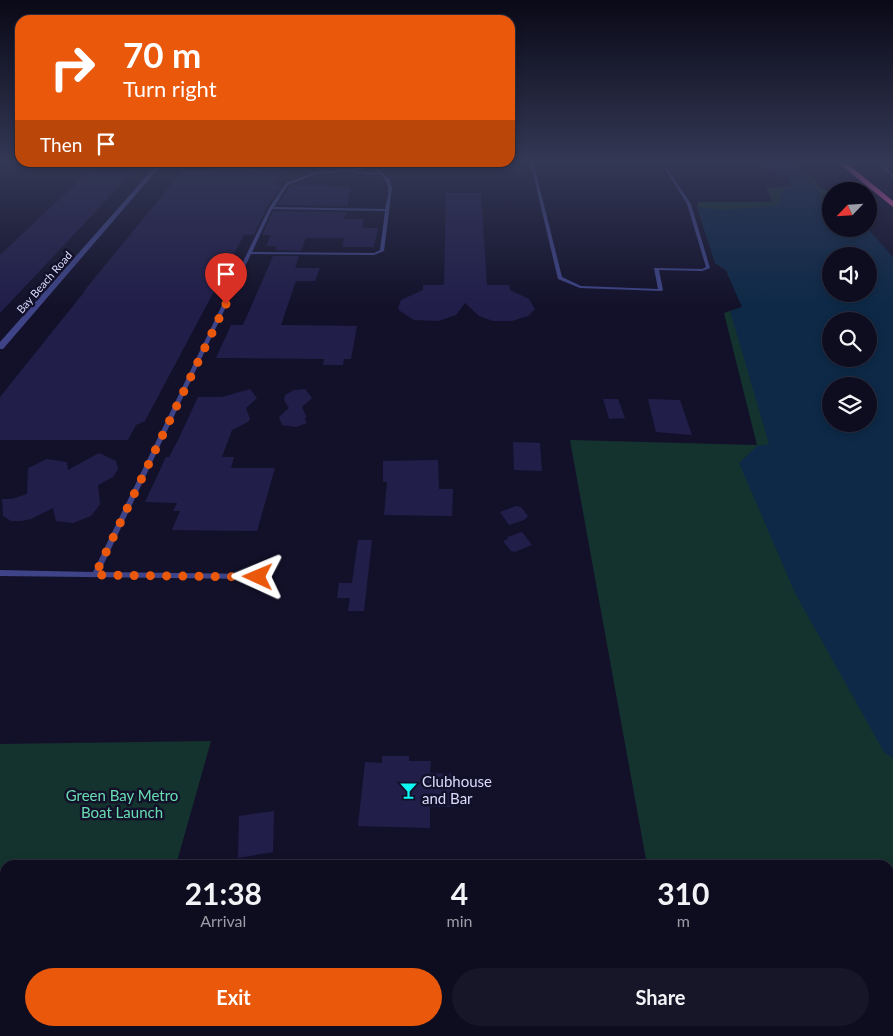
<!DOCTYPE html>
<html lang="en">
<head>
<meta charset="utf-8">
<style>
  :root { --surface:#0e0d20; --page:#171629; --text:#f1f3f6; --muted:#9b9ca5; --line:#2e2d3e; --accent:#ea580c }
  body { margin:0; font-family:Lato,sans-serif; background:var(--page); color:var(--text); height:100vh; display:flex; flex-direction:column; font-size:19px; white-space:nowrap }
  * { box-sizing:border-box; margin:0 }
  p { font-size:16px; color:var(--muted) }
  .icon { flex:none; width:28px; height:28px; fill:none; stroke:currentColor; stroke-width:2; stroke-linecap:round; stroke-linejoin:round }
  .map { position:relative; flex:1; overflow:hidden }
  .side { position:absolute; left:0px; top:860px; width:894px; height:176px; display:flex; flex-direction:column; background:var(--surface); border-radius:15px 15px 0 0; box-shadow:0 2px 8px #0003,0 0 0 1px var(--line) }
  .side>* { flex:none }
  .banner { position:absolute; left:15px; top:15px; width:500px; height:152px; border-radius:15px; box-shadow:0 2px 8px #0003,0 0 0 1px var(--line); background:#ea580c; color:#fff; overflow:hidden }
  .needle { width:32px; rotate:245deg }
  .controls { position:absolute; left:822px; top:182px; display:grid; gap:10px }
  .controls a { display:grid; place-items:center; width:55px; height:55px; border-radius:50%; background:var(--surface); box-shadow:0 2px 8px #0003,0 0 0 1px var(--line); font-size:25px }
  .pin { position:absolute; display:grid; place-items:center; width:42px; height:42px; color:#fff; margin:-51px -21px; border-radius:50% 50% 50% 0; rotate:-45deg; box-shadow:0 0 5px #0007 }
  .pin .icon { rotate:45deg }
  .me { position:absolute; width:55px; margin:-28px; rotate:271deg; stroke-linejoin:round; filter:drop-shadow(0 0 4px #0008) }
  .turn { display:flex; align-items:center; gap:18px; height:105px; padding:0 25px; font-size:22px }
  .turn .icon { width:65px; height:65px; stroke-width:2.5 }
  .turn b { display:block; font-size:35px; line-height:42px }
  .then { display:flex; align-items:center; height:48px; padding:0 25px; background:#0003; gap:10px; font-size:19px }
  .eta { display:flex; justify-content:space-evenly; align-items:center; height:85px; text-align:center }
  .eta b { font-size:30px; font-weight:700; line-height:35px }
  .primary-button { display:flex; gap:10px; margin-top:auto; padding:10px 25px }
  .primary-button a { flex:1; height:58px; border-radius:30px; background:var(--accent); color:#fff; font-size:20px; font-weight:700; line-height:58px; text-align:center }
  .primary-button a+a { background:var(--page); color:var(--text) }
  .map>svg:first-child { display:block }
  .green { fill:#15332e; fill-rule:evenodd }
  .water { fill:#0d2947; fill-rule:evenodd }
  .building { fill:#211e4a }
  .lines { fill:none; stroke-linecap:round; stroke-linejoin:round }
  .service { fill:#3e4487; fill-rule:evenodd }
  .minor { fill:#3e4487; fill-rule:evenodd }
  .motorway { fill:#fa5abb; fill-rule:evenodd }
  .route { stroke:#ea580c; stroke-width:9; stroke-dasharray:0 16.2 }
  .labels { text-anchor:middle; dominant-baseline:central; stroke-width:5; stroke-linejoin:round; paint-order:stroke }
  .far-street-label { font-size:11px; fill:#dbdbfe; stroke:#13112a }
  .near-poi-label { font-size:15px; fill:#dbdbfe; stroke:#13112a; text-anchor:start }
  .near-park-label { font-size:15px; fill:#68ddb1; stroke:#13112a }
</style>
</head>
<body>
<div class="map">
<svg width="893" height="1036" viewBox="0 0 893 1036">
  <rect width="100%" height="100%" fill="#13112a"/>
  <!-- green -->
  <g class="green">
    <path d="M758 161H794L815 178 818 186 831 193V294H869L893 311V1036H678L677 1031H889V865H647L570 440 757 445 724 313 742 307 726 270 715 263 697 207 698 202H772L766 188 791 185 790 179 764 167ZM831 321H869V359H831ZM831 386H869V424H831Z"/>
    <path d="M211 741 176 865H5V1031H129L127 1036H0V744Z"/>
  </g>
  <!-- water -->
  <g class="water">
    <path d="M758 161H793L820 193 822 201 831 202V229H868L893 257V758L884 752 795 593 739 463 757 446 769 444 730 311 742 307 726 270 715 263 697 207 721 210 777 206 784 188 791 185 790 179 764 167ZM831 256H869V294H831ZM831 321H869V359H831ZM831 386H869V424H831Z"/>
    <path d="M268 1031H513V1036H267Z"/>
  </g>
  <!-- building -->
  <g class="building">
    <path d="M219 162H249L245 169 284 168 275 185H282L267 207 254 235H244L145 421 136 425 128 440H0V397L85 291H84L183 170 215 169Z"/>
    <path d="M87 173 131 174 0 313V255Z"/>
    <path d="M293 185H324L351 188 347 206 277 205 289 187Z"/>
    <path d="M446 193H481L487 285H509L510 290 529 299 535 309 528 316 512 321H493L479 316 465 303 456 315 438 321 414 320 400 311 398 308 401 300 423 290V285H444Z"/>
    <path d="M273 211 346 212 344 219H364L362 228H378L374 247H342L344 238H306L301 251 275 250 277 246H266L271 235H262Z"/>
    <path d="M273 256H299L295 268H320L315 281H296L281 325 357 326 351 359H344L343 365H323L324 359 216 358 231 325H243Z"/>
    <path d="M250 389 257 398 246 408 250 419 248 422 232 430 222 457H234L231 468H275L257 531 172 530 180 511H173L177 503 145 502 166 457H169L178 440 198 397H222Z"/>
    <path d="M305 389 312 398 302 407 306 416 305 420 307 423 296 427 282 425 279 417 289 408 284 400 285 395 294 390Z"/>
    <path d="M603 399H618L625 418 609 419Z"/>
    <path d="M648 399 680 400 692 435 656 432Z"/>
    <path d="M513 442 540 443 542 471 514 470Z"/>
    <path d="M99 453 116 461 118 469 113 477 98 485 100 504 91 516 73 523 56 521 53 508 31 519 21 521H11L3 516 2 499H12L27 494 28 468 47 459 67 462 68 470Z"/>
    <path d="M438 460 439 489H453L452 516 384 515 387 482H383V461Z"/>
    <path d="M516 506 521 507 528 516 524 520 509 525 500 512Z"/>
    <path d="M522 532 532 545 515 552 511 551 503 541 508 539 507 537Z"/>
    <path d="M358 540H372L364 611H348L350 598H337L339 583H352Z"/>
    <path d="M382 756H409V761H431L430 773 455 774 454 807H430V828L358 826 365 762 382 763Z"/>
    <path d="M274 811 273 852 238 858 239 816Z"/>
  </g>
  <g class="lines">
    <!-- service -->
    <g class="service">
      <path d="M530 161H533L562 277 581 286 658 289 654 268 702 269 706 267 687 204 660 161H662L691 204 710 268 702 271 659 270 663 290 661 291 580 288 558 279Z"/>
      <path d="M880 161H889V162L883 163V165L893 175V178L880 166Z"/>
      <path d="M373 162H376L374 166 389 179 392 188 384 251 374 255 251 254 100 572 258 574 261 575 262 577 261 579 0 576V570L93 572 269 208 286 183 315 172 348 170 371 165ZM371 167 379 173 353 171ZM351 171 352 173 381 175C392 186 388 195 385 209L274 207 288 185 316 174ZM272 209 385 211 380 250 374 253 252 252Z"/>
      <path d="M0 923 5 925V937L0 934Z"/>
      <rect x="97" y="1031" width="12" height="5"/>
    </g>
    <!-- minor -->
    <path class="minor" d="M159 162H164L3 349H0V342Z"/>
    <!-- motorway -->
    <path class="motorway" d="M836 161H844L893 201V207Z"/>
  </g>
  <!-- sky -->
  <linearGradient id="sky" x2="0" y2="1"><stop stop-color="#0a0917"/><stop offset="0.53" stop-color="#333855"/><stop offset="1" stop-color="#333855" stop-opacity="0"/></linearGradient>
  <rect width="893" height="306" fill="url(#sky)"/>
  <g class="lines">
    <!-- route -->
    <path class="route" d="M226 304 95 575 258 577"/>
  </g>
  <!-- icons -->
  <defs>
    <symbol id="bar-bare" viewBox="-9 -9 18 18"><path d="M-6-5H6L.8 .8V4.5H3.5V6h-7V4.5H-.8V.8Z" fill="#0df8f2" stroke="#13112a" stroke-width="2.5" paint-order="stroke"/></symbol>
  </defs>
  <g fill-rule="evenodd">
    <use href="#bar-bare" x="396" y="778" width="25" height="25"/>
  </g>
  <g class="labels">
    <!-- far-street labels -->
    <g class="far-street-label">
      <text transform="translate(44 282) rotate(-49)">Bay Beach Road</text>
    </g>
    <!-- near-poi labels -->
    <g class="near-poi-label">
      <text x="422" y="781">Clubhouse<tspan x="422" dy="17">and Bar</tspan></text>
    </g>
    <!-- near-park labels -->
    <g class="near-park-label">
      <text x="122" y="795">Green Bay Metro<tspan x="122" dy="17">Boat Launch</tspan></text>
    </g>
  </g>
</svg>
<div class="controls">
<a><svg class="needle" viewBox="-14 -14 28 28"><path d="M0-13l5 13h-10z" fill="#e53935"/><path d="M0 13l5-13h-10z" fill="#9b9ca5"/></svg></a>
<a><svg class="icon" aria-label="sound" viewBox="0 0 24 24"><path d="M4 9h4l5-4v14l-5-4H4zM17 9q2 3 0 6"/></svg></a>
<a><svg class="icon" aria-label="search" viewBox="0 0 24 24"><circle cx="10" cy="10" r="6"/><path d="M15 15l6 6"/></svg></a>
<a><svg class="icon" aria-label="layers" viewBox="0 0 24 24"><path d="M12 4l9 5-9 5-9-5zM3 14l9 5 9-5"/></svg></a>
</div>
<div class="pin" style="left:226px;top:304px;background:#d93025"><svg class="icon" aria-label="arrive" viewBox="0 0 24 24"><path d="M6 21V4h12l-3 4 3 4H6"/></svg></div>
<svg class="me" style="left:258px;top:577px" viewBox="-20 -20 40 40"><path d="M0-17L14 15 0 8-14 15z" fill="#ea580c" stroke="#fff" stroke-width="4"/></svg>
<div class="banner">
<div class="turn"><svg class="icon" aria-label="right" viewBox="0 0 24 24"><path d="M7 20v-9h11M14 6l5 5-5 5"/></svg><div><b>70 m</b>Turn right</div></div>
<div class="then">Then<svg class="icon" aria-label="arrive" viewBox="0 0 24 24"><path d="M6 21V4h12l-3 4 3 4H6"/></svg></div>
</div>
<section class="side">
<div class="eta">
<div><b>21:38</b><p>Arrival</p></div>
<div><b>4</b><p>min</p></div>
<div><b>310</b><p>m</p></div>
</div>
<div class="primary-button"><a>Exit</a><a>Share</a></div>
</section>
</div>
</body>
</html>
